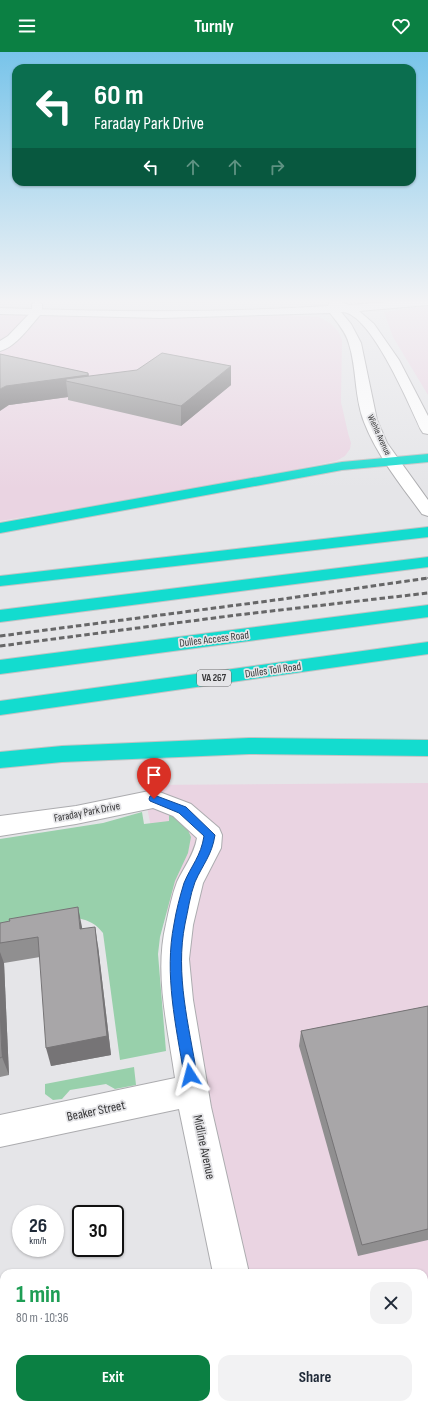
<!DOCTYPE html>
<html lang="en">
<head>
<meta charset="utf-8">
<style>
  :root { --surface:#fff; --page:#f2f2f3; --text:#1f2937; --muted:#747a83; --accent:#0b8043 }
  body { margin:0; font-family:"Sofia Sans Condensed",sans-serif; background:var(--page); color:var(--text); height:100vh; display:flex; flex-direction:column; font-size:15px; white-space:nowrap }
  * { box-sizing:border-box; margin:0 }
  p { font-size:13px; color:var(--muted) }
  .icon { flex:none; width:22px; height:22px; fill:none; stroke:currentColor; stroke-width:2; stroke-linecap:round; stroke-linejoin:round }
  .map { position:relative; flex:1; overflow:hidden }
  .side { position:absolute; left:0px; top:1217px; width:428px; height:140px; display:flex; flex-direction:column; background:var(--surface); border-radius:12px 12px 0 0; box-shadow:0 1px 3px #0004 }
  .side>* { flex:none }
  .hud { position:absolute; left:12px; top:12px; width:404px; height:122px; border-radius:12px; box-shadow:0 1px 3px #0004; background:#0b6e4f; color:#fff; overflow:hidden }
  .speed { position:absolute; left:12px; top:1153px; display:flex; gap:8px; font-size:20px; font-weight:700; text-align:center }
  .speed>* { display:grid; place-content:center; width:52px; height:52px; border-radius:50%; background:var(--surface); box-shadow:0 1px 3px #0004; line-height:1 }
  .speed small { font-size:10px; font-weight:400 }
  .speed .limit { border:2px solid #111; border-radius:6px; background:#fff; color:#111 }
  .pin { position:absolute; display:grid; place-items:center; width:34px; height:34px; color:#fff; margin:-41px -17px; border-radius:50% 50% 50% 0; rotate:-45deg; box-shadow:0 0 4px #0007 }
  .pin .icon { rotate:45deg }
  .me { position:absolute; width:44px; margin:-22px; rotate:351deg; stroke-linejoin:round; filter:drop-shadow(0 0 3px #0008) }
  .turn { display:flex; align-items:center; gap:14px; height:84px; padding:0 16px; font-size:18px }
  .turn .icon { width:52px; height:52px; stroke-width:2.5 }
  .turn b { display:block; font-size:28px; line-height:34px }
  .lanes { display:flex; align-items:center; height:38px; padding:0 16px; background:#0003; justify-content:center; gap:20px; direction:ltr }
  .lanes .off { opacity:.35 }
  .round { display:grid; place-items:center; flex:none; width:42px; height:42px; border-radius:12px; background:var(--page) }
  .overview { display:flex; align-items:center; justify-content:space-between; height:68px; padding:0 16px }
  h1 { font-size:24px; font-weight:700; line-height:30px; color:#1e9e55 }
  .cta { display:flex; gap:8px; margin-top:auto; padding:8px 16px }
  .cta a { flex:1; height:46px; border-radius:12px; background:var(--accent); color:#fff; font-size:16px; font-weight:700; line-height:46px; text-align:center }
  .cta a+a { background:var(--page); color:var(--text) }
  header { display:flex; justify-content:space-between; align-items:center; height:52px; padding:0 16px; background:var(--accent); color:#fff; font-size:18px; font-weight:700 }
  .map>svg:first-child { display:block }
  .commercial { fill:#ead4e2 }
  .green { fill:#98d0ab }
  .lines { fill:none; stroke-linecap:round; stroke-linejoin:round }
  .minor-casing { stroke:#acacaf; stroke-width:2 }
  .secondary-casing { stroke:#acacaf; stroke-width:2 }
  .motorway-casing { stroke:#c3c3c4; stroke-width:2 }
  .minor { fill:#fff; fill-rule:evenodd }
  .secondary { fill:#fff; fill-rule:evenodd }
  .motorway { fill:#13dccf; fill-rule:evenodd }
  .rail-far1 { stroke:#676768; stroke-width:2; stroke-dasharray:4.5 2; stroke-linecap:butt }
  .rail { stroke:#676768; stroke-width:3; stroke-dasharray:5.5 3; stroke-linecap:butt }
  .wall { fill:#908f90 }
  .shaded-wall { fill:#767476 }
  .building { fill:#a8a6a8; stroke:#767476 }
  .route { fill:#1a73e8; stroke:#114b97 }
  .labels { text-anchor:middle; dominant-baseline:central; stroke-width:3.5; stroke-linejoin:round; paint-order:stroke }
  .far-street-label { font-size:9px; fill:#383839; stroke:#e5e5e8 }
  .shield { fill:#e5e5e8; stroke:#6c6c6e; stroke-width:1 }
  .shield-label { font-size:10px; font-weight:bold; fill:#383839 }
  .street-label { font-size:11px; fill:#383839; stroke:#e5e5e8 }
  .near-street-label { font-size:13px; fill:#383839; stroke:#e5e5e8 }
</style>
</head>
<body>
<header><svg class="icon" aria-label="menu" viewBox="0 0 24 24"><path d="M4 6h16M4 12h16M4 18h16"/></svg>Turnly<svg class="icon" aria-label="heart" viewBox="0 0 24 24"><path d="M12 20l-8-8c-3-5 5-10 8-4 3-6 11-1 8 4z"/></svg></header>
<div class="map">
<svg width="428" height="1357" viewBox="0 0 428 1357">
  <rect width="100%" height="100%" fill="#e5e5e8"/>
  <!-- commercial -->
  <g class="commercial">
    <path d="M428 254V343L393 285 384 260Z"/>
    <path d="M0 261 140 266H202L287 263 319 265 330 271 338 279 342 288 341 350 348 381 351 391 350 397 345 404 336 409 302 416 203 435 0 469Z"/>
    <path d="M428 731V1357H260L259 1353H424V1221H234L143 733Z"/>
  </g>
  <!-- green -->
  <g class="green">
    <path d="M57 247H308C227 252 145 251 64 249Z"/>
    <path d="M142 760 144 772 169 769V762L177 767 187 776 191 785 188 801 175 829 160 885 158 902 166 999 120 1008 103 881C96 872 90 869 78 866L0 880V787L103 771Z"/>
    <path d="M134 1015 136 1033 115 1037 106 1032 70 1038 62 1047 53 1048 45 1042V1032Z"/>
  </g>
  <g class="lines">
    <defs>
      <g id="minor">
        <path d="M37 249 42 252V260L41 262C30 274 16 295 0 299V289L8 284 32 259V252Z"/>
        <path d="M154 738 191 752 219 776 222 783 221 796 203 831 193 873 189 907 193 948 211 1055 249 1221H213L179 1057 0 1095V1063L175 1026C168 976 154 922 166 872 169 858 172 843 177 830 184 815 194 803 197 786L173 764 153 756 76 772 0 784V764L76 754Z"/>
        <path d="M428 1302V1342L424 1344V1304Z"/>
        <path d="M239 1353H279L280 1357H240Z"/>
        <path d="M300 1353H351L349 1357H298Z"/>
      </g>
      <path id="secondary" d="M334 247 349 253 428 247V253L359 259 374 272 399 308 428 364V382L423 381 421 378C410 355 370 258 341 260L351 272 361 291 377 368 387 391 428 448V464L422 462C401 433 377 404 364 370 354 345 357 317 349 292 346 280 337 270 330 261L161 266 0 262V256C109 260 219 261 328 254L331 248Z"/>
      <g id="motorway">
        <path d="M428 402V410L342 418 0 481V471L342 410Z"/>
        <path d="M428 475V485L0 534V524Z"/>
        <path d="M428 505V515L0 570V558Z"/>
        <path d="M428 553V565L0 622V608Z"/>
        <path d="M428 590V602L0 663V649Z"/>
        <path d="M249 686 428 688V704L249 702 62 710 0 716V700L62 694Z"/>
      </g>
    </defs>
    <!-- minor casing -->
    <use href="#minor" class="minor-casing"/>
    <!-- secondary casing -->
    <use href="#secondary" class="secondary-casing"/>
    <!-- motorway casing -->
    <use href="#motorway" class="motorway-casing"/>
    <!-- minor -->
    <use href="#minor" class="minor"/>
    <!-- secondary -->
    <use href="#secondary" class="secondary"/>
    <!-- motorway -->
    <use href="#motorway" class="motorway"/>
    <!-- rail-far1 -->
    <path class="rail-far1" d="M421 527 428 526"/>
    <!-- rail -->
    <g class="rail">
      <path d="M0 584 276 548 428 526"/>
      <path d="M0 594 237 563 428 541"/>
    </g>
  </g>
  <!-- wall -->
  <g class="wall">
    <path d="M0 302 88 321 89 324 231 333 181 374 68 348V345L9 353Z"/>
    <path d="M0 871 82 877 98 894 111 1003 51 1014 40 905 4 911 9 1023 0 1025Z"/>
    <path d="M428 954V1188L358 1204 299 994 301 979Z"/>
  </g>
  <!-- shaded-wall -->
  <g class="shaded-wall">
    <path d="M231 314V333L181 374V354Z"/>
    <path d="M88 321 90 334 66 329 68 345 9 353 0 359V337L6 334Z"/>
    <path d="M78 855 82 875 84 897 80 877Z"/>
    <path d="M95 875 98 894 111 1003 51 1014 46 996Z"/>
    <path d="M0 900 4 911 9 1023 2 1005 0 955Z"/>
  </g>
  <!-- building -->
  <g class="building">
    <path d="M162 301 231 314 181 354 66 329V327L137 318Z"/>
    <path d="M0 302 88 321V323L6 334 0 337Z"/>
    <path d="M78 855 80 877 95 875 107 984 46 996 38 885 0 891V871L10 869 9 867Z"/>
    <path d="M428 954V1177L362 1193 301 979Z"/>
    <path d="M0 955 2 1005 0 1006Z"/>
  </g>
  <!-- sky -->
  <linearGradient id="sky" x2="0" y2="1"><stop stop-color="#78c4ea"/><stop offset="0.57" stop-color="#f3f3f5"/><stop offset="1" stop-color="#f3f3f5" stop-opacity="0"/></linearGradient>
  <rect width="428" height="437" fill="url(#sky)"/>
  <!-- route -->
  <path class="route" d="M154 743 186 755 215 783C212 803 203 812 195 830 190 843 188 859 185 872 175 922 189 974 197 1023L195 1028 190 1030 186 1028 184 1023C176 974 164 922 174 872 176 859 180 844 184 831 191 814 201 804 204 784L179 761 150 749 149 747 150 744Z"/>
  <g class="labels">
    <!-- far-street labels -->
    <g class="far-street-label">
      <text transform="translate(379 383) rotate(65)">Wiehle Avenue</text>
    </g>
    <!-- shield labels -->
    <rect class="shield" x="197" y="618" width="34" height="16" rx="3"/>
    <g class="shield-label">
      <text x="214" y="626">VA 267</text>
    </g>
    <!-- street labels -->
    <g class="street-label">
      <text transform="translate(214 587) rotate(-7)">Dulles Access Road</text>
      <text transform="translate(273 618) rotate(-8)">Dulles Toll Road</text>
      <text transform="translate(87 760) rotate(-11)">Faraday Park Drive</text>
    </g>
    <!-- near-street labels -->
    <g class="near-street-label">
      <text transform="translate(96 1059) rotate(-12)">Beaker Street</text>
      <text transform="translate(204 1095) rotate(78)">Midline Avenue</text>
    </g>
  </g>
</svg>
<div class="speed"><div>26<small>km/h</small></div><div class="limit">30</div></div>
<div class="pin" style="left:154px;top:747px;background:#d93025"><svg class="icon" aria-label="arrive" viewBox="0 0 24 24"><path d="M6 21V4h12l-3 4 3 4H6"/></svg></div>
<svg class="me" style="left:190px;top:1023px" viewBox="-20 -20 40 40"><path d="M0-17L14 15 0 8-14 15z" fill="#1a73e8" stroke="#fff" stroke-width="4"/></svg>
<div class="hud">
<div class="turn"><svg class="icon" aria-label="left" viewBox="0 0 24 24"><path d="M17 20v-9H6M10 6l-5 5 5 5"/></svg><div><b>60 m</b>Faraday Park Drive</div></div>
<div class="lanes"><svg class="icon" aria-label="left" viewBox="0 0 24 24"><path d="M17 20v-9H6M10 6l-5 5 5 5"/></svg><svg class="icon off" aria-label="ahead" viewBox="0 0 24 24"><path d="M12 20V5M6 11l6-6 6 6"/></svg><svg class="icon off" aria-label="ahead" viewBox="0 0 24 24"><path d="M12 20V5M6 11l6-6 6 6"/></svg><svg class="icon off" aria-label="right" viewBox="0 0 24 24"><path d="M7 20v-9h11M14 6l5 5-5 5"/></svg></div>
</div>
<section class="side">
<div class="overview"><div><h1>1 min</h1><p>80 m · 10:36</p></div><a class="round"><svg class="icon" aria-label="close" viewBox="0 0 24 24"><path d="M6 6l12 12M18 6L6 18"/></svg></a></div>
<div class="cta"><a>Exit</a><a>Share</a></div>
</section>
</div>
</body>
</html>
